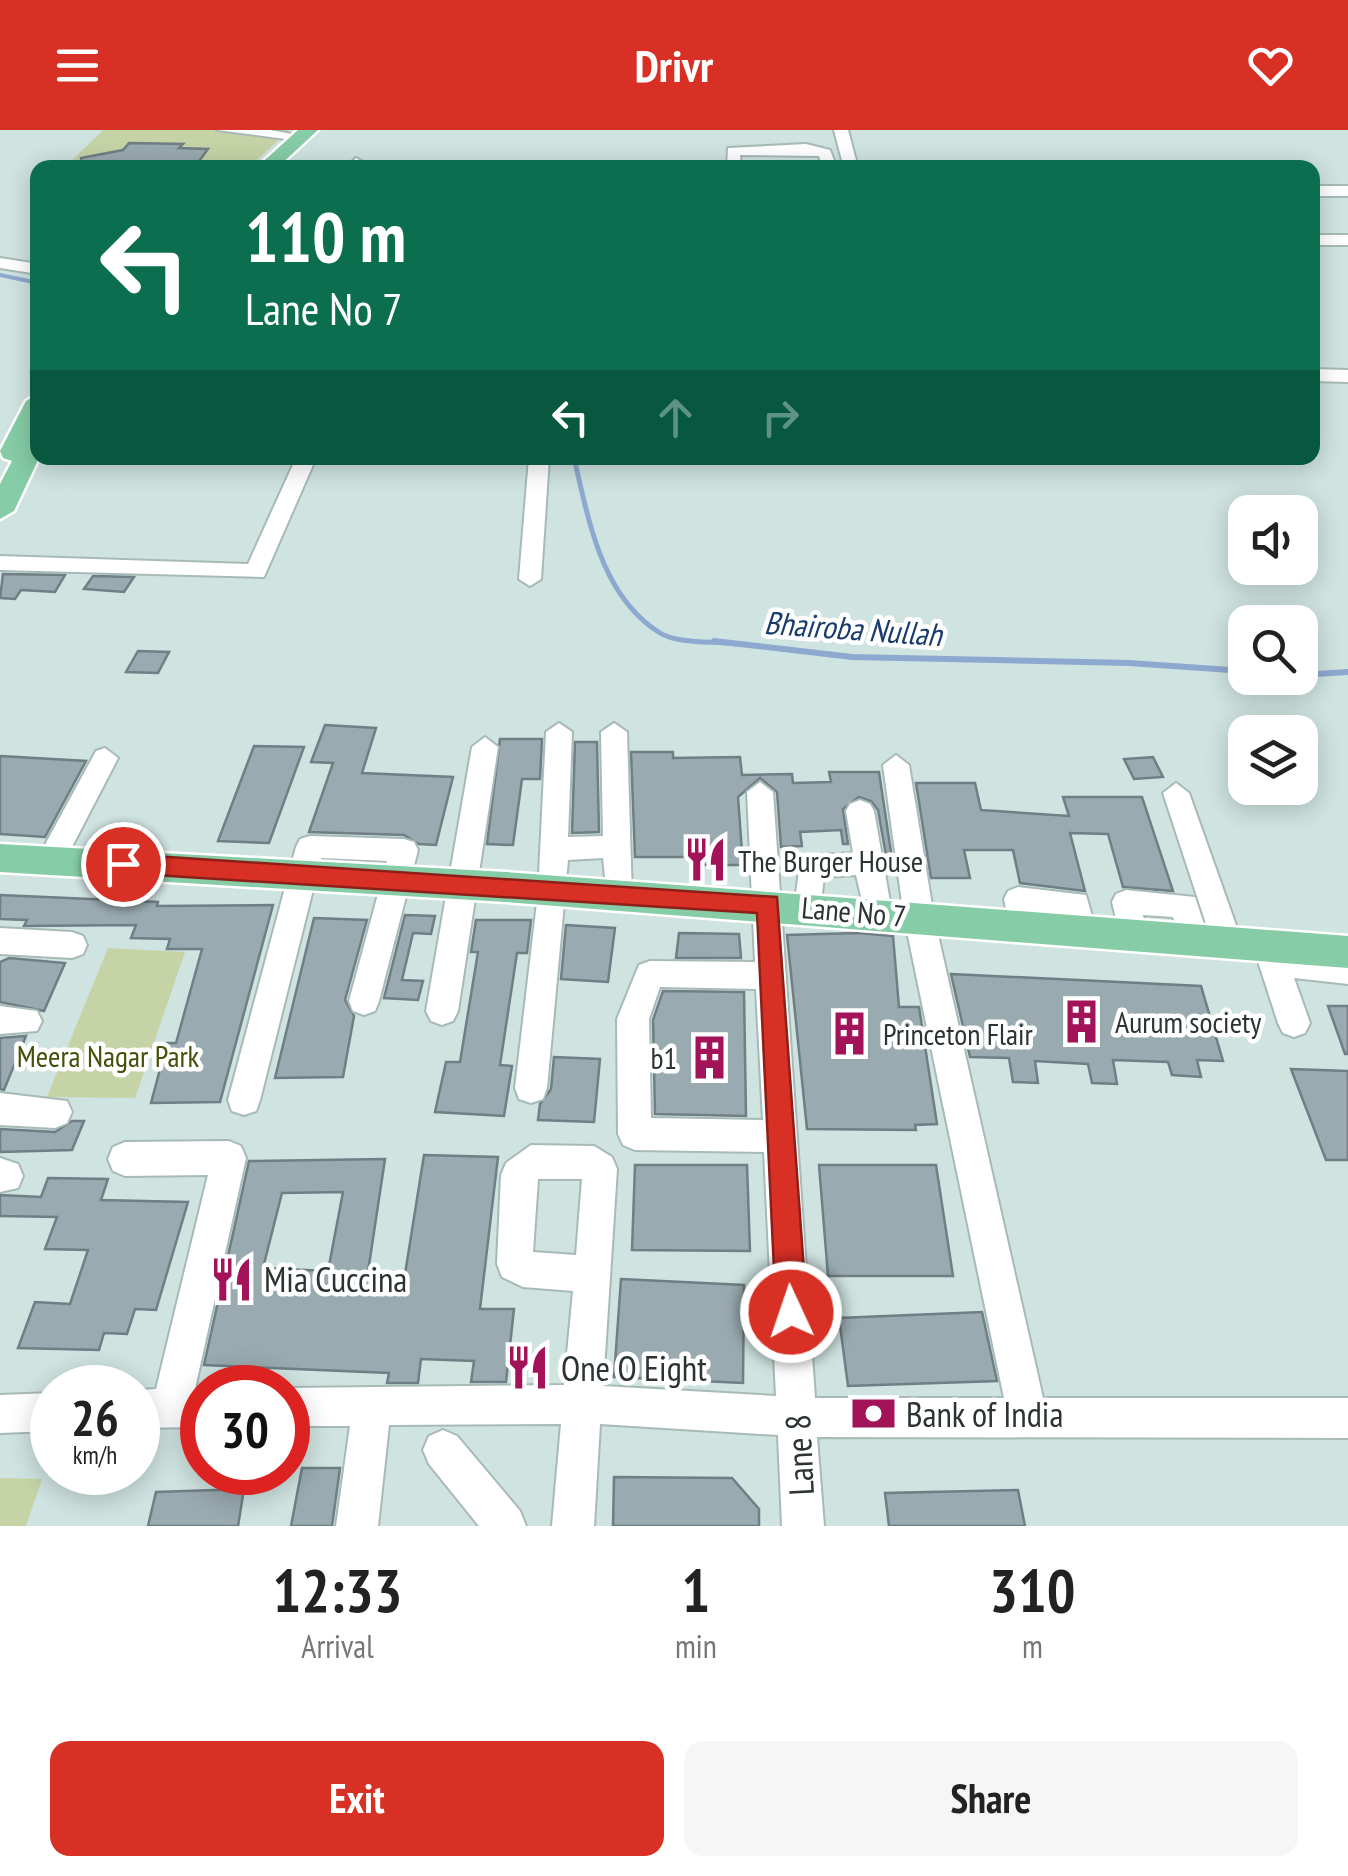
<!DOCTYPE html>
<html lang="en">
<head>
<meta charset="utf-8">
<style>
  :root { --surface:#fff; --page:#f6f6f6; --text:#222; --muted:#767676; --accent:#d93025 }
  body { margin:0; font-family:"PT Sans Narrow",sans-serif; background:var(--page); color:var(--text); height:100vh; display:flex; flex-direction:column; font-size:38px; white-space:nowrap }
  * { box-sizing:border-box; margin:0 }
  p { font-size:32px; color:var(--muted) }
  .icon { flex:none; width:55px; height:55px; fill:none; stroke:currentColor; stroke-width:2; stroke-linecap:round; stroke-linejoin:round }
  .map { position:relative; height:1396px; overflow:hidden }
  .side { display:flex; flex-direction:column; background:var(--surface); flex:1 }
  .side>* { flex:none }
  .guide { position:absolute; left:30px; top:30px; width:1290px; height:305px; border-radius:20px; box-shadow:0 5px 25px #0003; background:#0b6e4f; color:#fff; overflow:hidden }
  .tools { position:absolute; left:1228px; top:365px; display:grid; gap:20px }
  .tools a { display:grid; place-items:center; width:90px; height:90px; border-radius:20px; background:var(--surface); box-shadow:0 5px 25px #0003; font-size:50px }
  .speed { position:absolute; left:30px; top:1235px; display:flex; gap:20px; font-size:50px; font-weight:700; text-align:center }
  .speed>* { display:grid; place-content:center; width:130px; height:130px; border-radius:50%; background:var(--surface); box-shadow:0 5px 25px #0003; line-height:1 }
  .speed small { font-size:25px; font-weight:400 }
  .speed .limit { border:15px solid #d22; background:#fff; color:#111 }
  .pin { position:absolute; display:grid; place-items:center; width:85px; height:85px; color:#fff; margin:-42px; border:5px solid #fff; border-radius:50%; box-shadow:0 2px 10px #0007 }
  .me { position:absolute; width:110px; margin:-55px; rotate:357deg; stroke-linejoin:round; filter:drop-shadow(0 0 8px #0008) }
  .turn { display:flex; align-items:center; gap:35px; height:210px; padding:0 50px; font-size:45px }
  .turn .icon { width:130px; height:130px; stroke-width:2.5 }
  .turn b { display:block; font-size:70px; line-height:85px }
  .lanes { display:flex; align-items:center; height:95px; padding:0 50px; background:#0003; justify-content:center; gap:50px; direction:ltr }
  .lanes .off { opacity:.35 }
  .eta { display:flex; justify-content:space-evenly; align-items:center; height:170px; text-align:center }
  .eta b { font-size:60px; font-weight:700; line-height:70px }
  .primary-button { display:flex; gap:20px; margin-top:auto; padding:20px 50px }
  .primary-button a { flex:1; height:115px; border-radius:20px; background:var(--accent); color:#fff; font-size:40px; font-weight:700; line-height:115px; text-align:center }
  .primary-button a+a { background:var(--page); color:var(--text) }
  header { display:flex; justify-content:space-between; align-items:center; height:130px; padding:0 50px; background:var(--accent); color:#fff; font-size:45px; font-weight:700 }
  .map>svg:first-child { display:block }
  .green { fill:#c5d3a6 }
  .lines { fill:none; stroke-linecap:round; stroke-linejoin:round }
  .stream-far2 { stroke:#8ea9cf; stroke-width:4 }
  .stream-far1 { stroke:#8ea9cf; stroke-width:5 }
  .stream { stroke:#8ea9cf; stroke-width:6 }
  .building { fill:#99aab0; stroke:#6f7f85; stroke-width:2.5; fill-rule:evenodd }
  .minor-casing { stroke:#a7bab8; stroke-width:4 }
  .major-casing { stroke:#fff; stroke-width:5 }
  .minor { fill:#fff; fill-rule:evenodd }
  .major { fill:#86cca6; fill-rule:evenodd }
  .route { fill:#d93025; stroke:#8d1f18; stroke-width:2.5 }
  .labels { text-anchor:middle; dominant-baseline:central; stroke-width:9; stroke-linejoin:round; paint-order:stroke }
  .poi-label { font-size:30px; fill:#2c3333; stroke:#fff; text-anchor:start }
  .street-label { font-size:30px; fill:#2c3333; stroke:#fff }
  .park-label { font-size:30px; fill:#43510a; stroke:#fff }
  .water-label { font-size:32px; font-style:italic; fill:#183c6c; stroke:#fff }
  .near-poi-label { font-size:35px; fill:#2c3333; stroke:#fff; text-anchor:start }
  .near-street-label { font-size:35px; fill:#2c3333; stroke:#fff }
</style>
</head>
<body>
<header><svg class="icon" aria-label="menu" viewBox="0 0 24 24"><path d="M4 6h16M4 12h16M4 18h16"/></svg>Drivr<svg class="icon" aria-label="heart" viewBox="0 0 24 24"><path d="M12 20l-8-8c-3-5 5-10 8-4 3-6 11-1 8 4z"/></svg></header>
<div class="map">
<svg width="1348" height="1396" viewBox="0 0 1348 1396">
  <rect width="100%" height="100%" fill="#cfe3e1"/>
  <!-- green -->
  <g class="green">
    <path d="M103 0H290L249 37 64 38Z"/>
    <path d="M108 818 185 822 135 968 47 967Z"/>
    <path d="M0 1348 42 1349 26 1396H0Z"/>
  </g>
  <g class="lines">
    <!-- stream-far2 -->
    <path class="stream-far2" d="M0 145 38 153"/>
    <!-- stream-far1 -->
    <path class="stream-far1" d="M574 328C589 391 601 466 660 503 677 514 715 511 735 514"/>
    <!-- stream -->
    <g class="stream">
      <path d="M714 511 852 527 1129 533 1245 541"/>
      <path d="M1300 545 1348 542"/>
    </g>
  </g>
  <!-- building -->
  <g class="building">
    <path d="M129 13 183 14 179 18 208 19 194 38 82 36 81 28 123 20Z"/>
    <path d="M3 444 65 445 55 462 21 460 15 469 0 468Z"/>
    <path d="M93 446 134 447 124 462 84 459Z"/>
    <path d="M138 521 169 522 158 543 126 542Z"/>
    <path d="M325 595 376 598 362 643 453 647 436 715 419 714 404 705 309 702 333 633 311 632Z"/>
    <path d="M500 609H542L540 649H522L513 715 487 714Z"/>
    <path d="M575 612H597L599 702 572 703Z"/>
    <path d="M254 616 304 617 269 713 218 711Z"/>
    <path d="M631 622H673V628L740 627 742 645 792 644 793 653 831 652 829 642H879L894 742H889L878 680 871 671 859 667 843 679 848 714H843L841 700 800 702 802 716 781 717 777 662 760 648 738 667 743 735H697V727H635Z"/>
    <path d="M0 626 86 631 45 707 0 704Z"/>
    <path d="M1153 627 1163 647 1134 649 1124 629Z"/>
    <path d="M916 653H975L981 680 1069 686 1063 667H1142L1173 761 1123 757 1108 704 1070 703 1085 761 1020 753 1013 720H964L970 748H931Z"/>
    <path d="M0 765 158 772 157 776 273 775 220 972 151 973 167 913H176L202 819H167L170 809 131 808 136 795 24 796 27 790 0 789Z"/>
    <path d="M405 785 435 786 431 804 413 803 402 850 423 851 418 870 384 868Z"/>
    <path d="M314 788 367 790 345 870 354 886 343 947 275 948Z"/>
    <path d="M476 790H531L527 823H517L500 935 512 936 504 986 435 982 446 932H460L478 822H471Z"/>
    <path d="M566 795 615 798 608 852 561 849Z"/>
    <path d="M679 803 739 804 741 828H676Z"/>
    <path d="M858 803 893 806 899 877H919L937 994 915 995 916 1000 807 999 787 805Z"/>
    <path d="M9 828 65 833 44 881 0 872V832Z"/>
    <path d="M951 844 1201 856 1223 931 1197 930 1201 947 1172 945 1168 932 1113 930 1117 954 1092 953 1088 934 1035 931 1038 953 1013 952 1009 928 970 927Z"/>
    <path d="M663 861 744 862 746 986 655 984 653 890Z"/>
    <path d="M1328 876H1348V924H1345Z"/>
    <path d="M26 906 4 960 0 959V908Z"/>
    <path d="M554 927 600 929 594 992 538 990 540 974 551 959Z"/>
    <path d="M1291 939 1348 941V1030H1326Z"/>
    <path d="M72 991H84L72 1020 0 1022V999L55 1002Z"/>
    <path d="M424 1025 498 1027 480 1179H514L506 1252H471L474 1231 421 1229 418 1253H387L389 1243 204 1235 249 1031 385 1029 368 1142 405 1144ZM343 1062 328 1141 263 1138 282 1063Z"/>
    <path d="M635 1035H747L750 1121 632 1120Z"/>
    <path d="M819 1035H936L953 1146H828Z"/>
    <path d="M48 1048 108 1049 101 1070 188 1072 156 1180 135 1179 127 1204 104 1203 99 1220 18 1218 35 1172 70 1174 88 1120 45 1119 57 1087 0 1086V1065L41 1067Z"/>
    <path d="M621 1149 744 1155 743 1253 614 1247Z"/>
    <path d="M982 1182 997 1251 848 1256 839 1188Z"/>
    <path d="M302 1338H340L332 1396H291Z"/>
    <path d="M614 1347 732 1348 759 1379V1396H613Z"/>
    <path d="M244 1359 238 1396H148L156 1362Z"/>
    <path d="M1018 1360 1025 1396H889L885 1363Z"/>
  </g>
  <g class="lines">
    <defs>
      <g id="minor">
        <path d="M217 0H270L308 7 301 11Z"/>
        <path d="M834 0H848L858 38H844Z"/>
        <path d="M806 14 830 20 837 38H823L819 26 740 25 741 38H727L728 18Z"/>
        <path d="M356 28 363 32 360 38H345Z"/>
        <rect x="1312" y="56" width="36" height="10"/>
        <rect x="1312" y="105" width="36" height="10"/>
        <path d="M0 128 38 134V144L0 138Z"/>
        <path d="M1312 239 1348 240V252L1312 251Z"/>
        <path d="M296 328H316L264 447 0 440V426L248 434Z"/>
        <path d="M529 328H549L541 449 530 456 519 449Z"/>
        <path d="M559 593 572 602 568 707 603 706 601 602 614 593 627 602 632 767 628 775 618 779 608 775 603 728 568 730 547 958 543 969 531 973 519 969 515 958 538 764 546 602Z"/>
        <path d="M485 607 498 617 458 881 453 891 442 895 431 891 426 881 472 617Z"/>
        <path d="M105 618 118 628 61 738H41L37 730 41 722 96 621Z"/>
        <path d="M896 625 909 635 934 787 1043 1268H1348V1308L817 1307 824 1396H782L778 1305 600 1294 594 1396H552L561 1294 389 1295 378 1396H336L350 1296H288V1258L564 1255 573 1161 523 1157 502 1147 497 1134 501 1045 506 1033 531 1015 594 1016 612 1027 617 1039 603 1256 776 1266 764 1022 635 1020 623 1015 618 1004 617 889 639 835 650 831 755 832 747 662 760 652 773 662 815 1268H1004L904 787 883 635ZM660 857 756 859 763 990 651 988 649 889ZM538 1049H582L576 1125 533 1122Z"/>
        <path d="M1176 653 1189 663 1242 812 1238 821 1227 825 1216 821 1212 812 1163 663Z"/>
        <path d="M860 670 870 674 874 681 892 783 887 792 877 795 867 792 856 745 824 747 819 787 809 790 799 787 794 778 800 734 819 725 853 723 846 681 850 674Z"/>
        <path d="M310 706 404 709 414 712 418 720 379 871 375 881 364 885 353 881 349 871 387 731 321 728 260 970 256 981 244 985 232 981 228 970 296 717 300 709Z"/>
        <path d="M1018 757 1086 765 1096 800 1091 809 1081 812 1071 809 1064 785 1034 782 1031 804 1021 807 1011 804 1004 769 1008 761Z"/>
        <path d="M1126 760 1195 767 1209 809 1204 818 1194 822 1184 818 1173 787 1143 785 1147 804 1142 813 1132 817 1122 813 1112 772 1116 764Z"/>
        <path d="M0 798 72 802 83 806 87 815 83 824 72 828 0 824Z"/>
        <path d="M1268 803 1279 807 1285 821 1348 828V854L1294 848 1310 893 1305 903 1294 907 1283 903 1278 893 1253 816 1257 807Z"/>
        <path d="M0 876 37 881 42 891 37 901 0 904Z"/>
        <path d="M0 963 67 971 72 982 67 993 55 998 0 995Z"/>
        <path d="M229 1011 241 1016 246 1028 195 1259H202V1297L138 1298V1260L156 1259 208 1045 125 1046 113 1041 108 1029 113 1017 125 1012Z"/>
        <path d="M0 1028 18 1034 23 1046 18 1058 0 1062Z"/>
        <path d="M52 1263V1301L0 1303V1265Z"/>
        <path d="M443 1300 457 1306 520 1381 526 1396H479L429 1334 423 1320 429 1306Z"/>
      </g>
      <g id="major">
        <path d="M298 0H318L277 38H256Z"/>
        <path d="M38 264 39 328 14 381 0 389V354L12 331 3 328 0 321 26 271Z"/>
        <path d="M0 714 506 742 1348 806V838L506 772 0 742Z"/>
      </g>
    </defs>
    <!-- minor casing -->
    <use href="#minor" class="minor-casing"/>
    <!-- major casing -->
    <use href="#major" class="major-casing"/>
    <!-- minor -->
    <use href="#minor" class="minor"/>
    <!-- major -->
    <use href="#major" class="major"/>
  </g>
  <!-- route -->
  <path class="route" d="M123 724 777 767 807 1182 802 1192 791 1197 780 1192 776 1182 757 783 123 743 111 734Z"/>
  <!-- icons -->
  <defs>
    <symbol id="restaurant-bare" viewBox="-9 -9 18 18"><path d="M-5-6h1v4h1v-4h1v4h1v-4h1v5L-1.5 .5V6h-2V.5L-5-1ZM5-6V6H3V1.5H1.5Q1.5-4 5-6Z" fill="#a2135a" stroke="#fff" stroke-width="2.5" paint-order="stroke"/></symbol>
    <symbol id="building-bare" viewBox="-9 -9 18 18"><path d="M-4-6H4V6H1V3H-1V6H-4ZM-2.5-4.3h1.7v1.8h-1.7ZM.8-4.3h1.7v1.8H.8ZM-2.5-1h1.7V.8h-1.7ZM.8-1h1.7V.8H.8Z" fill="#a2135a" stroke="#fff" stroke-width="2.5" paint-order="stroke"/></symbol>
    <symbol id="bank-bare" viewBox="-9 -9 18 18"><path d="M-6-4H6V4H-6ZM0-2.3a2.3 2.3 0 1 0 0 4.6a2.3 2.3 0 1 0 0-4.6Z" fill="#a2135a" stroke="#fff" stroke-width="2.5" paint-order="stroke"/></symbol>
  </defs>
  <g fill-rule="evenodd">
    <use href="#restaurant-bare" x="674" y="698" width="63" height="63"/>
    <use href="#building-bare" x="1050" y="860" width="63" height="63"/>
    <use href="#building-bare" x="818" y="872" width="63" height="63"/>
    <use href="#building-bare" x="678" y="896" width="63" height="63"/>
    <use href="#restaurant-bare" x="200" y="1118" width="63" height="63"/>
    <use href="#restaurant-bare" x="496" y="1206" width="63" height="63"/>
    <use href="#bank-bare" x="842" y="1252" width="63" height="63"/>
  </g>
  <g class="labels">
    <!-- poi labels -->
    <g class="poi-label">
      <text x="738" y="730">The Burger House</text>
      <text x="1115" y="891">Aurum society</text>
      <text x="883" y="903">Princeton Flair</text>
      <text x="677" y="927" text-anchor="end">b1</text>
    </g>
    <!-- street labels -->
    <g class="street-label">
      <text transform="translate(854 781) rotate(5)">Lane No 7</text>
    </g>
    <!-- park labels -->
    <g class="park-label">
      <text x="108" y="925">Meera Nagar Park</text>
    </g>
    <!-- water labels -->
    <g class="water-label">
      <text transform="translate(853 498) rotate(4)">Bhairoba Nullah</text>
    </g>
    <!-- near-poi labels -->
    <g class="near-poi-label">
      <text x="264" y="1149">Mia Cuccina</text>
      <text x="561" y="1238">One O Eight</text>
      <text x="906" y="1284">Bank of India</text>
    </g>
    <!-- near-street labels -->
    <g class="near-street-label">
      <text transform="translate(799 1325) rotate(-93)">Lane 8</text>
    </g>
  </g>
</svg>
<div class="tools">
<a><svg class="icon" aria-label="sound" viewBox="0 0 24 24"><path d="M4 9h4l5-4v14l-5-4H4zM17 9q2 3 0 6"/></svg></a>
<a><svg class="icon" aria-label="search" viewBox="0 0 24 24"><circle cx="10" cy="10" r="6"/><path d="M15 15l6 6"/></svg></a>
<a><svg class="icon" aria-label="layers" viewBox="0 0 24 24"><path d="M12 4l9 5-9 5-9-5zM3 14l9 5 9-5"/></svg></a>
</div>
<div class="speed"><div>26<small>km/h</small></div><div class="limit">30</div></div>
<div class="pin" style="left:123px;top:734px;background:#d93025"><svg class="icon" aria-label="arrive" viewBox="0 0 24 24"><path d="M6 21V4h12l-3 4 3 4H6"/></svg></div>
<svg class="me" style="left:791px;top:1182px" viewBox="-20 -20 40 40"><circle r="17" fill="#d93025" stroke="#fff" stroke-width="3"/><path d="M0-11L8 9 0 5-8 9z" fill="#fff"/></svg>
<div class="guide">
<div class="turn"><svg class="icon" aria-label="left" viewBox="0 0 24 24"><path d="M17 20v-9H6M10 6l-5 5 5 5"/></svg><div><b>110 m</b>Lane No 7</div></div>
<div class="lanes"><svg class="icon" aria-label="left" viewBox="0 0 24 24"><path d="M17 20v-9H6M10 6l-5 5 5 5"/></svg><svg class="icon off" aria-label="ahead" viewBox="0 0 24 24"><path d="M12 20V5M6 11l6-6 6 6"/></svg><svg class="icon off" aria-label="right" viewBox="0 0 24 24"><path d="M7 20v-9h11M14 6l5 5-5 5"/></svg></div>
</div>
</div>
<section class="side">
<div class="eta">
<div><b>12:33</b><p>Arrival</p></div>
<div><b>1</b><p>min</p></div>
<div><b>310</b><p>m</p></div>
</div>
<div class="primary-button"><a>Exit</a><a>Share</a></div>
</section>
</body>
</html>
